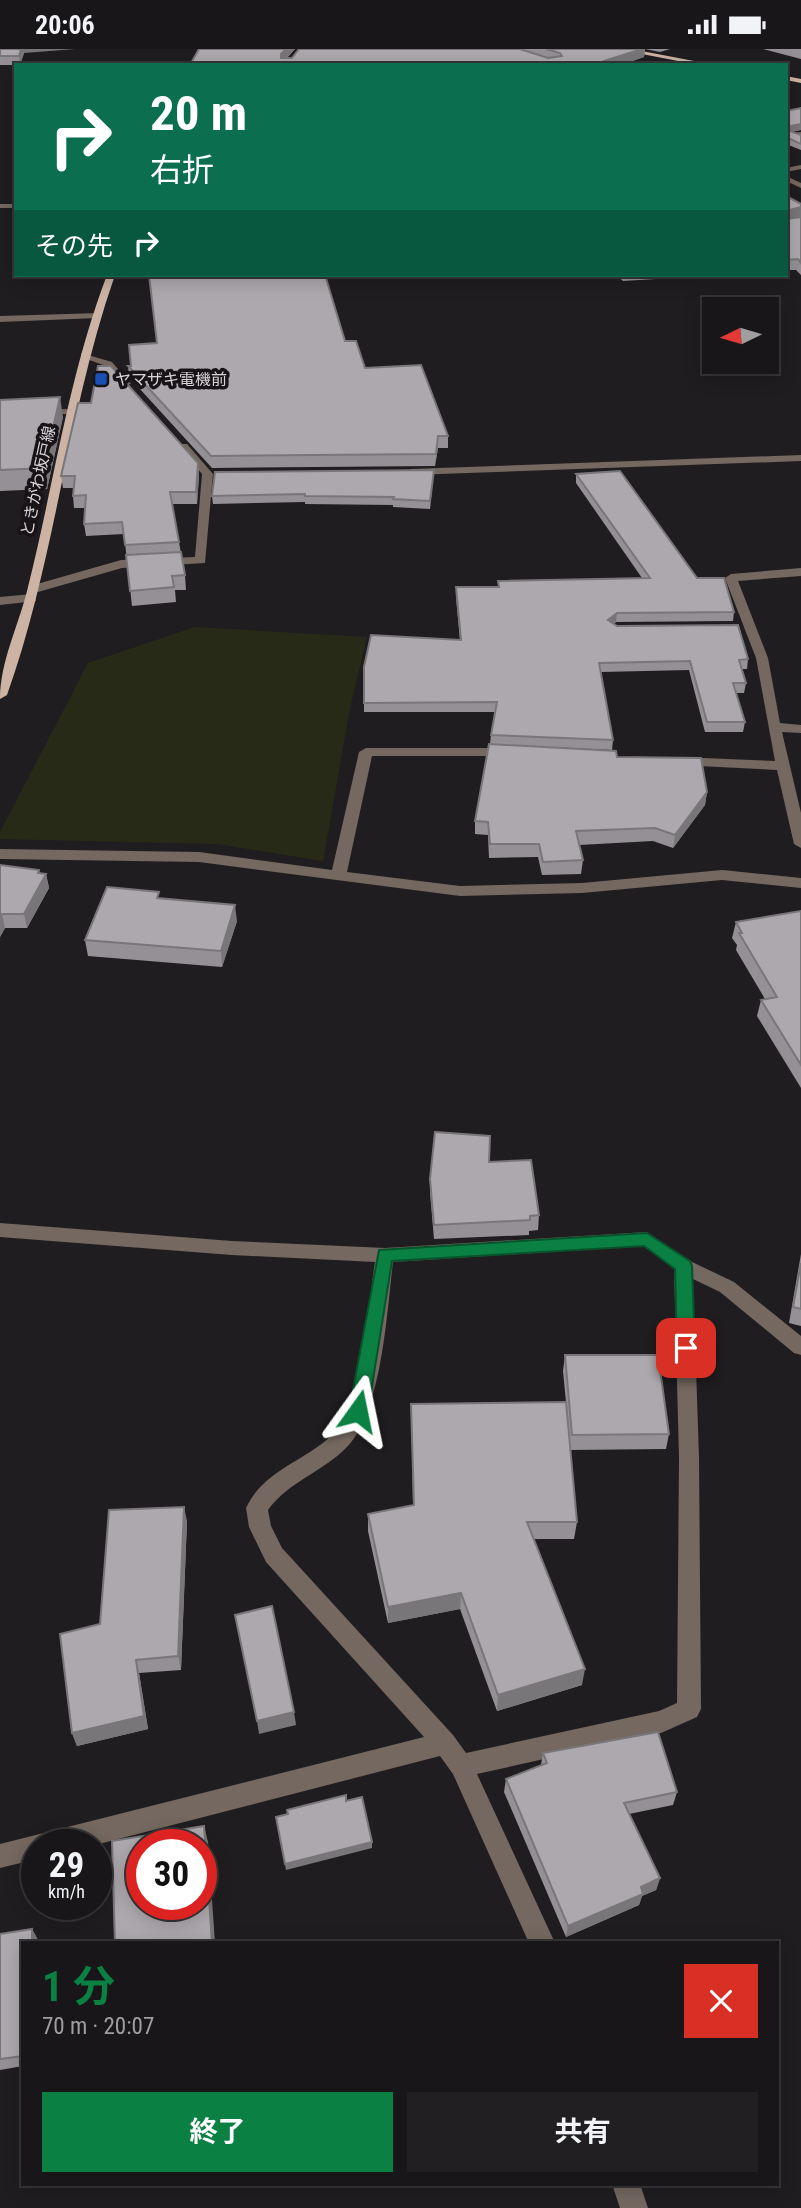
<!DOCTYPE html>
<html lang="ja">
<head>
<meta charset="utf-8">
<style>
  :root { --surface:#181618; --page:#211f21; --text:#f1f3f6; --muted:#9f9fa2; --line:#363537; --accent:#0b8043 }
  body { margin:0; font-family:"Roboto Condensed","Noto Sans JP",sans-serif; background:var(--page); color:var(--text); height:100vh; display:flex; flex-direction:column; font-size:26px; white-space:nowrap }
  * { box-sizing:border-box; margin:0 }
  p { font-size:23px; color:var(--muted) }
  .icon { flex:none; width:38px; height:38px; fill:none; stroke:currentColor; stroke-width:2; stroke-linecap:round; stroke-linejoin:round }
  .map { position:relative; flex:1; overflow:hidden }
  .panel { position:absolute; left:21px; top:1892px; width:758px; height:245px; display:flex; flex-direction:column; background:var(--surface); border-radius:0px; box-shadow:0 4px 18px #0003,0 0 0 2px var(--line) }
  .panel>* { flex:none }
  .guide { position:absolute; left:14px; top:14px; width:774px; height:214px; border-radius:0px; box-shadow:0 4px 18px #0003,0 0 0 2px var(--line); background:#0b6e4f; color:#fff; overflow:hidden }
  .needle { width:46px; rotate:265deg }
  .controls { position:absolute; left:702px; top:248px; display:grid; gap:14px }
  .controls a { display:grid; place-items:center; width:77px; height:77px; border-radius:0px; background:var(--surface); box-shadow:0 4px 18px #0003,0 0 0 2px var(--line); font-size:35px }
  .speed { position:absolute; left:21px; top:1780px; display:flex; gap:14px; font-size:35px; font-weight:700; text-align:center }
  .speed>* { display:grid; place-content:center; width:91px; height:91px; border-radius:50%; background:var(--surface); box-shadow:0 4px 18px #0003,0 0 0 2px var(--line); line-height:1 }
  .speed small { font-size:18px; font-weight:400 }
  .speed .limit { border:10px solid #d22; background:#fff; color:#111 }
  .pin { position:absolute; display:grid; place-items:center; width:60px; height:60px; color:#fff; margin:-30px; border-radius:14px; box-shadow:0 4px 10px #0006 }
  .me { position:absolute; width:77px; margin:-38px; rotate:12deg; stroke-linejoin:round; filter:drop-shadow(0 0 5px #0008) }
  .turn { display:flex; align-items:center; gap:24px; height:147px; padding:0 21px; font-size:32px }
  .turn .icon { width:91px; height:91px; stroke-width:2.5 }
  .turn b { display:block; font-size:49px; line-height:60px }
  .then { display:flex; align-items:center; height:66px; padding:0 21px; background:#0003; gap:14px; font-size:26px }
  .round { display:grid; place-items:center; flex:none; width:74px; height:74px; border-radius:0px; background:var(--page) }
  .head { display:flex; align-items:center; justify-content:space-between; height:119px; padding:0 21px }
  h1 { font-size:42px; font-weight:700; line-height:52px; color:var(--accent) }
  .primary-button { display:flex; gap:14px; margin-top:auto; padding:14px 21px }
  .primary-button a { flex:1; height:80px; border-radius:0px; background:var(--accent); color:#fff; font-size:28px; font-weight:700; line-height:80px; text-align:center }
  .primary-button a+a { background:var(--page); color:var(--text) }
  .status { display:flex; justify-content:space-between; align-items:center; height:49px; padding:0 35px; background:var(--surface); direction:ltr }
  .status svg { height:19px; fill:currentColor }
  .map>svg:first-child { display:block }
  .green { fill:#282a18 }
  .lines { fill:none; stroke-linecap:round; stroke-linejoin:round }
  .minor { fill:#746860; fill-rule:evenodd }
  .major { fill:#cdb3a3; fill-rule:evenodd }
  .wall { fill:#959095 }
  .shaded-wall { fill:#797679 }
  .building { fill:#ada8ad; stroke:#797679; stroke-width:2; fill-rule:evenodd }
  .route { fill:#0b8043; stroke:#07532c; stroke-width:2 }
  .transit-dot { fill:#1a4fb4; stroke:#171317; stroke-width:2.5 }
  .labels { text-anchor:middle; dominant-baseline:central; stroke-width:7; stroke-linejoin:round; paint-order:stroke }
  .far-poi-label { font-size:16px; fill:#d7d5d7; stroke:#171317; text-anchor:start }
  .far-street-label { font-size:16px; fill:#d7d5d7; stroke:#171317 }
</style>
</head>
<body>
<div class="status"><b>20:06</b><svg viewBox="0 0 49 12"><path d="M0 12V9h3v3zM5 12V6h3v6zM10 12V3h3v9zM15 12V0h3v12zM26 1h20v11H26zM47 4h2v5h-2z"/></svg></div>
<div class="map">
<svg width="801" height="2159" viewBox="0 0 801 2159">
  <rect width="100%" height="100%" fill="#201d20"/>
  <!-- green -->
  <path class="green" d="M195 578 367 588 350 659 323 812 217 795 0 790V783L88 614Z"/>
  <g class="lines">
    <!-- minor -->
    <g class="minor">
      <path d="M801 83V91L790 86 791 84Z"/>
      <path d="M801 116V120L786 123V119Z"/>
      <path d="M786 127 801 134V139L786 132Z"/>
      <rect x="0" y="155" width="16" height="4"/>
      <path d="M100 264 102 266 97 269 0 273V267Z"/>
      <path d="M81 304 112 313 131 335 122 337 106 317 81 308Z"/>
      <path d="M74 360 75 362 70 365 0 367V361Z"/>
      <path d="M179 395H187L213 425 205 514 122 519 38 543H30V537L121 511 195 508 202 425 179 399Z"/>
      <path d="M801 406V412L411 426 406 423 411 420Z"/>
      <path d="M801 519V527L738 532 768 609 780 674 801 676V684L782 683 801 764V799L794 795 777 721 679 716 672 712 679 708 775 712 756 609 725 529 731 525Z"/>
      <path d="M32 545 36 546V552L0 556V548Z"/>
      <path d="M366 699H511L518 703 511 707H372L347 823 460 837 582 834 722 821 801 829V839L722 831 582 844 460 847 199 813 0 810V800L199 803 332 821 359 703Z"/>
      <path d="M0 1174 232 1192 385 1199 647 1183 690 1212 734 1233 801 1287V1306L794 1304 720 1243 693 1230 699 1408 701 1660 697 1668 661 1684 477 1725 555 1894H529L453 1725 440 1707 95 1796H37V1810L0 1819V1795L424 1688 266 1513 249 1478 246 1459C263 1422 303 1413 331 1387 362 1359 368 1256 375 1213L232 1206 0 1188ZM644 1197 674 1220 679 1408 677 1654 659 1662 466 1704 453 1686 282 1499 271 1477 268 1461C289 1432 323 1423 347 1398 382 1362 387 1262 393 1213Z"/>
      <path d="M612 2135H640L648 2159H620Z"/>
    </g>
    <!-- major -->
    <g class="major">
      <path d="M616 0H631L715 16H699Z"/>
      <path d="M786 27 801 30V34L786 31Z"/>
      <path d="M107 226H115C67 363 56 509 7 646L0 650C0 613 18 578 27 542 54 436 68 328 107 226Z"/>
    </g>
  </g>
  <!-- wall -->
  <g class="wall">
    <path d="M0 0 24 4 20 16H0Z"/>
    <path d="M295 0 287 9H292L299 0H645L644 8 621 16H190Z"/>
    <path d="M645 0H670L660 3Z"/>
    <path d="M763 0H801V10Z"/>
    <path d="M801 59V81L791 83 801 86V101L786 95V62Z"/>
    <path d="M786 147 801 155V226L796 221H786Z"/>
    <path d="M616 226H722L623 232Z"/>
    <path d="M345 292 365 319 448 387V399H438L435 417 212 419 129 328 128 317H131L157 294Z"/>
    <path d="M0 351 63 368 47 440 0 442Z"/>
    <path d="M198 414 199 426 197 455H172L185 526 186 541H175L176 553 132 557 124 485 86 487 84 475 85 459H74L73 447 74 439H63L61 427Z"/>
    <path d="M434 421 430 460 393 458V456L305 455V453L213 455 212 447Z"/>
    <path d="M576 425 697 529 734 563 733 572 616 573 614 575 617 577 748 610 747 620H742L746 634 744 644H736L745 673 743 683H705L689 621 601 623 613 691 612 701 490 695 491 686 495 663H364V618L460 591 456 548V538H498V532L642 529 576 434Z"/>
    <path d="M617 708 707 743 705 756 673 799 653 792 579 796 583 811 581 825 542 826 538 808 489 809 488 786 475 785V772Z"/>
    <path d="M0 816 46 825 49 839 27 879H5L0 888Z"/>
    <path d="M801 862V1039L757 967 761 951 765 950 736 901 737 896 732 889 736 873Z"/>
    <path d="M237 872 222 918 88 907 85 891Z"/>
    <path d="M489 1113 539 1166 538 1181 529 1182V1186L434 1190 430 1144V1130Z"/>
    <path d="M801 1205V1277L789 1274Z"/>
    <path d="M565 1306 669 1385 666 1400 570 1401 577 1473 574 1490H533L582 1636 497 1662 460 1560 388 1574 368 1482V1465L413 1456 411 1355 566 1353 563 1322Z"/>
    <path d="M187 1472 181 1621 139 1624 148 1680 77 1697 72 1684 100 1575Z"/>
    <path d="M543 1704 677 1743 673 1756 629 1765 660 1829 656 1841 642 1847 639 1856 566 1888 504 1743 506 1730 541 1716Z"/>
    <path d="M32 1880 38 1891V1894H23V2017L0 2021V1885Z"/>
  </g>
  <!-- shaded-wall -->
  <g class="shaded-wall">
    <path d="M21 0H75L24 4 20 16 19 7Z"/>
    <path d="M286 0H295L281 14V5Z"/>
    <path d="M642 0H645L644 8 620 16H604V12Z"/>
    <path d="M801 75V81L789 83 790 77Z"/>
    <path d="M801 158V168L786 172V162Z"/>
    <path d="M60 348 63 368 47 440 44 419Z"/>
    <path d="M438 387V399L435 417 436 405Z"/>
    <path d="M198 414 199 426 197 455 196 443Z"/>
    <path d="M617 564 616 573 608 581V571Z"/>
    <path d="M707 743 705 756 673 799 675 786Z"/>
    <path d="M39 821 42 833 46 825 49 839 27 879 24 865Z"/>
    <path d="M235 856 237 872 222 918 221 902Z"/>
    <path d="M2 865 5 879 0 888V868Z"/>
    <path d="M184 1458 187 1472 181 1621 178 1607Z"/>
    <path d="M461 1544 460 1560 388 1574V1558Z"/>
    <path d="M136 1611 139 1624 148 1680 77 1697 72 1684Z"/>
    <path d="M585 1620 582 1636 497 1662 498 1646Z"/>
    <path d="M294 1663 296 1676 259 1685 257 1672Z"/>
    <path d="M204 1777 208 1793 215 1894H212Z"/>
    <path d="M372 1793V1799L286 1821 285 1815Z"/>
    <path d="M660 1829 656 1841 642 1847 639 1856 566 1888 568 1877 641 1838Z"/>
    <path d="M32 1880 38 1891V1894H32Z"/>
  </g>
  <!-- building -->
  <g class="building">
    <path d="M0 0H21L19 7H0Z"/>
    <path d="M199 0H286L281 5V9H292L299 0H520L548 9 562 7 560 4 546 0H642L604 12 608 16H190Z"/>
    <path d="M801 59V75L790 77V82L801 86V95L786 88V62Z"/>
    <path d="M786 147 801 155V158L786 162Z"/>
    <path d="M786 166V170L801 168V214L798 210 786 211Z"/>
    <path d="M149 226H325L345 292H356L365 319 421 316 448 387H438L436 405 211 407 128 317H131L129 296 157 294Z"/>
    <path d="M98 317H111L198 414 196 443H170L179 493 125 496 122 473 84 475 86 446 73 447 75 427H61L78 354H91Z"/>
    <path d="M60 348 44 419 0 421V351Z"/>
    <path d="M434 421 430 452 393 450 394 448 305 447V445L212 447 215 423Z"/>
    <path d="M620 422 697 529H724L734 563 617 564 608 571 617 577 738 576 748 610 739 611 746 634H733L745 673H707L690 612 599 614 613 691 491 686 497 653 364 654V618L371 586 461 591 456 538H499L498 532 650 529 576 425Z"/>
    <path d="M181 503 185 526 172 527 174 538 130 542 126 506Z"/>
    <path d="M489 695 616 702 617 708 701 709 707 743 675 786 655 779 576 782 583 811 543 813 539 795H490L488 773 475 772Z"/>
    <path d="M0 816 39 821 38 824 46 825 24 865H2L0 868Z"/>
    <path d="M107 838 159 843 157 849 235 856 221 902 85 891Z"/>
    <path d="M801 862V1016L761 951 777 948 739 884H742L736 873Z"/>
    <path d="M435 1083 490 1087 489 1113 531 1111 539 1166 530 1167V1171L434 1176 430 1130Z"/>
    <path d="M801 1214V1260L793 1258Z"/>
    <path d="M565 1306H658L669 1385 572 1386Z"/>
    <path d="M566 1353 577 1473H527L585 1620 498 1646 461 1544 388 1558 368 1465 414 1456 411 1355Z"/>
    <path d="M184 1458 178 1607 136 1611 144 1667 72 1684 60 1585 100 1575 109 1461Z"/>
    <path d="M272 1557 294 1663 257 1672 235 1566Z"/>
    <path d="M658 1683 677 1743 624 1754 660 1829 641 1838 643 1845 568 1877 506 1730 547 1714 543 1704Z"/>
    <path d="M346 1746V1752L362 1748 372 1793 285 1815 276 1768 288 1765 287 1761Z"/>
    <path d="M204 1777 212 1894H115L112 1792ZM142 1796H201V1855H142Z"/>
    <path d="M32 1880V1894H23V2007L0 2010V1885Z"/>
  </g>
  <!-- route -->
  <path class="route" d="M647 1184 690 1212 692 1217 695 1299 692 1304 686 1306 680 1304 677 1299 675 1220 644 1197 392 1212 368 1362 365 1367 358 1370 352 1367 349 1362 379 1201Z"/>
  <!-- markers -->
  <rect class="transit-dot" x="94" y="323" width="14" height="14" rx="3.5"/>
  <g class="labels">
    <!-- far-poi labels -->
    <g class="far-poi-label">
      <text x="115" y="330">ヤマザキ電機前</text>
    </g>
    <!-- far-street labels -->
    <g class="far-street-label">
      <text transform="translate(38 432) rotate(-78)">ときがわ坂戸線</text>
    </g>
  </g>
</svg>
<div class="controls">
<a><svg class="needle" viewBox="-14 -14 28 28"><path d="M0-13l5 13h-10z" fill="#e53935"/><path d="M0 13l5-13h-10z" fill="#9f9fa2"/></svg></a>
</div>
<div class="speed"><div>29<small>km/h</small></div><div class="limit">30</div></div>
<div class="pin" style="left:686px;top:1299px;background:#d93025"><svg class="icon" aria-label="arrive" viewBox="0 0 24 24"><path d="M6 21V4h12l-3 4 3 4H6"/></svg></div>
<svg class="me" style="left:358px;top:1362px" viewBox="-20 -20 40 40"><path d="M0-17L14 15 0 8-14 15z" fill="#0b8043" stroke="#fff" stroke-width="4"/></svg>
<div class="guide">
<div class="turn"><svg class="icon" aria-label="right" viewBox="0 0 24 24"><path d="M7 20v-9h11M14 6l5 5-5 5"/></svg><div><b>20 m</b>右折</div></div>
<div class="then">その先<svg class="icon" aria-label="right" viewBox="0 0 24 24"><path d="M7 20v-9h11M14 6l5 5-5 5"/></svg></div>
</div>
<section class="panel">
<div class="head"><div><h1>1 分</h1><p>70 m · 20:07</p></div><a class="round" style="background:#d93025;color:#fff"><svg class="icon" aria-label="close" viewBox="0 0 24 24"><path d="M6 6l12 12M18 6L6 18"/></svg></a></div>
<div class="primary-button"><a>終了</a><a>共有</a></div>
</section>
</div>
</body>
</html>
